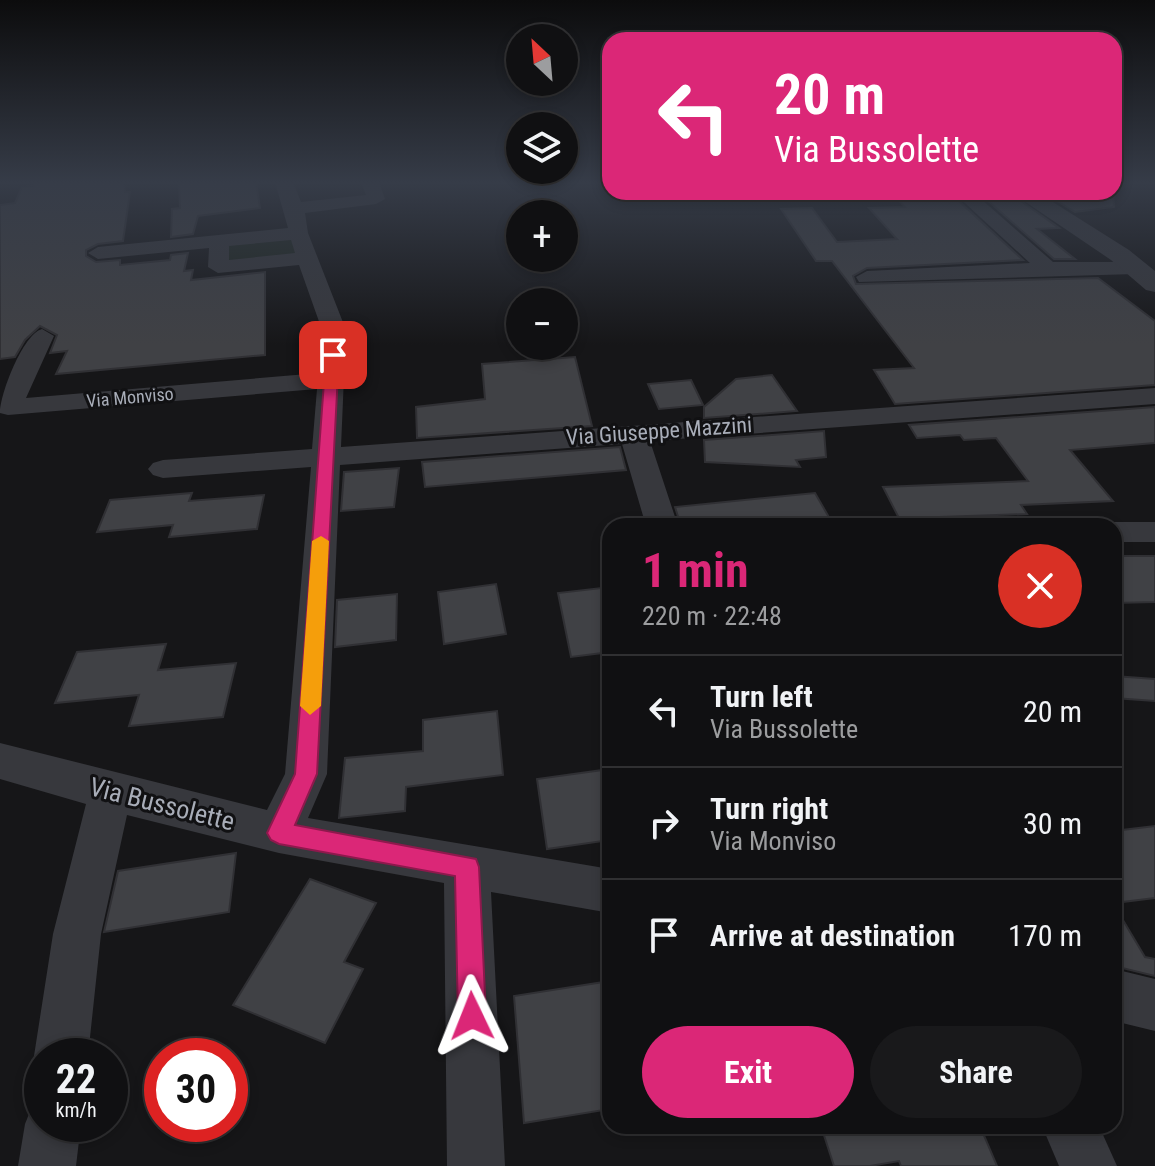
<!DOCTYPE html>
<html lang="en">
<head>
<meta charset="utf-8">
<style>
  :root { --surface:#101012; --page:#19191b; --text:#f1f3f6; --muted:#9c9d9f; --line:#303032; --accent:#db2777 }
  body { margin:0; font-family:"Roboto Condensed",sans-serif; background:var(--page); color:var(--text); height:100vh; display:flex; flex-direction:column; font-size:30px; white-space:nowrap }
  * { box-sizing:border-box; margin:0 }
  p { font-size:26px; color:var(--muted) }
  .icon { flex:none; width:44px; height:44px; fill:none; stroke:currentColor; stroke-width:2; stroke-linecap:round; stroke-linejoin:round }
  .map { position:relative; flex:1; overflow:hidden }
  .sheet { position:absolute; left:602px; top:518px; width:520px; height:616px; display:flex; flex-direction:column; background:var(--surface); border-radius:24px; box-shadow:0 4px 12px #0003,0 0 0 2px var(--line) }
  .sheet>* { flex:none }
  .hud { position:absolute; left:602px; top:32px; width:520px; height:168px; border-radius:24px; box-shadow:0 4px 12px #0003,0 0 0 2px var(--line); background:#db2777; color:#fff; overflow:hidden }
  .needle { width:52px; rotate:334deg }
  .buttons { position:absolute; left:506px; top:24px; display:grid; gap:16px }
  .buttons a { display:grid; place-items:center; width:72px; height:72px; border-radius:50%; background:var(--surface); box-shadow:0 4px 12px #0003,0 0 0 2px var(--line); font-size:40px }
  .speed { position:absolute; left:24px; top:1038px; display:flex; gap:16px; font-size:40px; font-weight:700; text-align:center }
  .speed>* { display:grid; place-content:center; width:104px; height:104px; border-radius:50%; background:var(--surface); box-shadow:0 4px 12px #0003,0 0 0 2px var(--line); line-height:1 }
  .speed small { font-size:20px; font-weight:400 }
  .speed .limit { border:12px solid #d22; background:#fff; color:#111 }
  .pin { position:absolute; display:grid; place-items:center; width:68px; height:68px; color:#fff; margin:-34px; border-radius:16px; box-shadow:0 4px 12px #0006 }
  .me { position:absolute; width:88px; margin:-44px; rotate:358deg; stroke-linejoin:round; filter:drop-shadow(0 0 6px #0008) }
  .turn { display:flex; align-items:center; gap:28px; height:168px; padding:0 40px; font-size:36px }
  .turn .icon { width:104px; height:104px; stroke-width:2.5 }
  .turn b { display:block; font-size:56px; line-height:68px }
  .round { display:grid; place-items:center; flex:none; width:84px; height:84px; border-radius:42px; background:var(--page) }
  .head { display:flex; align-items:center; justify-content:space-between; height:136px; padding:0 40px }
  h1 { font-size:48px; font-weight:700; line-height:60px; color:var(--accent) }
  .action { display:flex; gap:16px; margin-top:auto; padding:16px 40px }
  .action a { flex:1; height:92px; border-radius:48px; background:var(--accent); color:#fff; font-size:32px; font-weight:700; line-height:92px; text-align:center }
  .action a+a { background:var(--page); color:var(--text) }
  ul { padding:0; list-style:none }
  li { display:flex; align-items:center; gap:24px; height:112px; padding:0 40px; border-top:2px solid var(--line) }
  li div { flex:1 }
  li b { display:block; font-size:30px }
  li em { font-style:normal }
  .map>svg:first-child { display:block }
  .green { fill:#1e261f }
  .building { fill:#404145; stroke:#303034; stroke-width:2 }
  .lines { fill:none; stroke-linecap:round; stroke-linejoin:round }
  .minor { fill:#37383d; fill-rule:evenodd }
  .tertiary { fill:#37383d; fill-rule:evenodd }
  .route { fill:#db2777; stroke:#8e194d; stroke-width:2 }
  .slow { fill:#f59e0b }
  .labels { text-anchor:middle; dominant-baseline:central; stroke-width:6; stroke-linejoin:round; paint-order:stroke }
  .far-street-label { font-size:18px; fill:#a8adb8; stroke:#111113 }
  .street-label { font-size:22px; fill:#a8adb8; stroke:#111113 }
  .near-street-label { font-size:26px; fill:#a8adb8; stroke:#111113 }
</style>
</head>
<body>
<div class="map">
<svg width="1155" height="1166" viewBox="0 0 1155 1166">
  <rect width="100%" height="100%" fill="#161618"/>
  <!-- green -->
  <path class="green" d="M298 233 307 258 218 267 219 241Z"/>
  <!-- building -->
  <g class="building">
    <path d="M35 182H124L125 192H130L123 241 98 244 86 250V256L96 262 120 260V265L170 260 171 255 188 253 184 271 193 270 191 280 265 272V355L56 374 67 351 50 353 57 335 40 326 25 340 15 357 0 359V205L15 203 22 187 33 186Z"/>
    <path d="M179 182H256L260 208 198 216 193 234 171 237 172 209 180 208Z"/>
    <path d="M978 192H1008L1059 228 1037 229 1075 259H1054Z"/>
    <path d="M1043 192H1113L1114 207 1075 212Z"/>
    <path d="M950 193 1023 260 867 268 853 276 856 284 1098 278 1155 321V385L895 404 874 370 914 368 832 261H816L781 209 812 208 837 242 897 239 869 208 905 207 893 194Z"/>
    <path d="M575 357 592 426 417 438 416 407 485 399 482 364Z"/>
    <path d="M772 375 797 411 704 418V407L736 379Z"/>
    <path d="M691 380 703 405 659 409 648 384Z"/>
    <path d="M1155 407V443L1070 450 1113 501 1021 505 1027 514 941 517 943 522 902 524 883 487 1028 481 996 438 964 440 960 435 917 438 909 425Z"/>
    <path d="M824 431 826 457 796 460 800 467 705 462 704 440Z"/>
    <path d="M620 447 626 470 425 487 422 462Z"/>
    <path d="M399 468 394 507 341 511 344 472Z"/>
    <path d="M192 493 189 501 264 495 257 529 169 537 173 525 97 532 110 500Z"/>
    <path d="M815 493 834 526H681L675 507Z"/>
    <path d="M1114 556H1155V602L1114 603Z"/>
    <path d="M496 584 506 634 444 644 438 592Z"/>
    <path d="M610 587V652L571 657 558 593Z"/>
    <path d="M397 594 396 640 335 647 337 600Z"/>
    <path d="M166 644 158 670 236 663 223 717 129 726 139 695 55 703 77 652Z"/>
    <path d="M1114 676 1155 679V701L1114 698Z"/>
    <path d="M497 711 503 775 406 787 405 811 339 818 345 758 423 751V720Z"/>
    <path d="M610 769V840L547 849 537 779Z"/>
    <path d="M1155 826V898L1114 903V831Z"/>
    <path d="M236 853 229 912 104 932 118 871Z"/>
    <path d="M310 879 376 903 344 962 363 969 325 1043 233 1005Z"/>
    <path d="M1114 905 1145 957 1155 959V976L1114 966Z"/>
    <path d="M610 981V1109L524 1123 514 996Z"/>
    <path d="M821 1126H980L997 1166H901L899 1161 870 1166H834Z"/>
  </g>
  <g class="lines">
    <!-- minor -->
    <g class="minor">
      <path d="M275 182H293L301 202 366 195 361 182H379L385 199 376 204 305 213 308 233 346 330 341 447 1155 388V404L650 441 678 526H646L622 444 340 465 327 774 308 818 610 869V913L491 892 505 1166H447L444 883 279 853 127 815 101 934 88 1056H42V1075L34 1056 53 934 86 804 0 779V743L267 810 285 774 311 467 163 478 153 475 148 469 153 463 163 460 312 449 317 389 8 415 0 413C0 394 23 334 42 329L54 336 26 398 319 373 322 330 299 265 218 273 208 267 209 248 98 259 88 253 98 247 288 228ZM291 240 295 253 229 260V246Z"/>
      <path d="M953 192H973L1053 262H1135L1145 268 1135 274 859 282 856 277 867 271 1030 263Z"/>
      <path d="M1114 522H1155V542H1114V526H1102Z"/>
      <path d="M1114 969 1155 979V1031L1114 1021Z"/>
      <path d="M42 1100V1124H81L76 1166H18L25 1124 33 1104Z"/>
      <path d="M1042 1126H1099L1117 1166H1059Z"/>
    </g>
    <!-- tertiary -->
    <path class="tertiary" d="M1011 192H1037L1129 250 1155 271V292L1146 290 1111 260Z"/>
  </g>
  <!-- sky -->
  <linearGradient id="sky" x2="0" y2="1"><stop stop-color="#0c0c0d"/><stop offset="0.53" stop-color="#363c48"/><stop offset="1" stop-color="#363c48" stop-opacity="0"/></linearGradient>
  <rect width="1155" height="345" fill="url(#sky)"/>
  <!-- route -->
  <path class="route" d="M333 351 339 355 317 774 295 825 476 859 479 867 486 1016 481 1026 472 1030 462 1026 458 1016 455 876 279 844 271 840 267 833 295 774 326 355Z"/>
  <!-- slow -->
  <path class="slow" d="M321 536 329 541 321 706 310 715 300 706 312 541Z"/>
  <g class="labels">
    <!-- far-street labels -->
    <g class="far-street-label">
      <text transform="translate(130 397) rotate(-5)">Via Monviso</text>
    </g>
    <!-- street labels -->
    <g class="street-label">
      <text transform="translate(659 431) rotate(-4)">Via Giuseppe Mazzini</text>
    </g>
    <!-- near-street labels -->
    <g class="near-street-label">
      <text transform="translate(162 804) rotate(14)">Via Bussolette</text>
    </g>
  </g>
</svg>
<div class="buttons">
<a><svg class="needle" viewBox="-14 -14 28 28"><path d="M0-13l5 13h-10z" fill="#e53935"/><path d="M0 13l5-13h-10z" fill="#9c9d9f"/></svg></a>
<a><svg class="icon" aria-label="layers" viewBox="0 0 24 24"><path d="M12 4l9 5-9 5-9-5zM3 14l9 5 9-5"/></svg></a>
<a>+</a>
<a>−</a>
</div>
<div class="speed"><div>22<small>km/h</small></div><div class="limit">30</div></div>
<div class="pin" style="left:333px;top:355px;background:#d93025"><svg class="icon" aria-label="arrive" viewBox="0 0 24 24"><path d="M6 21V4h12l-3 4 3 4H6"/></svg></div>
<svg class="me" style="left:472px;top:1016px" viewBox="-20 -20 40 40"><path d="M0-17L14 15 0 8-14 15z" fill="#db2777" stroke="#fff" stroke-width="4"/></svg>
<div class="hud">
<div class="turn"><svg class="icon" aria-label="left" viewBox="0 0 24 24"><path d="M17 20v-9H6M10 6l-5 5 5 5"/></svg><div><b>20 m</b>Via Bussolette</div></div>
</div>
<section class="sheet">
<div class="head"><div><h1>1 min</h1><p>220 m · 22:48</p></div><a class="round" style="background:#d93025;color:#fff"><svg class="icon" aria-label="close" viewBox="0 0 24 24"><path d="M6 6l12 12M18 6L6 18"/></svg></a></div>
<ul>
<li><svg class="icon" aria-label="left" viewBox="0 0 24 24"><path d="M17 20v-9H6M10 6l-5 5 5 5"/></svg><div><b>Turn left</b><p>Via Bussolette</p></div><em>20 m</em></li>
<li><svg class="icon" aria-label="right" viewBox="0 0 24 24"><path d="M7 20v-9h11M14 6l5 5-5 5"/></svg><div><b>Turn right</b><p>Via Monviso</p></div><em>30 m</em></li>
<li><svg class="icon" aria-label="arrive" viewBox="0 0 24 24"><path d="M6 21V4h12l-3 4 3 4H6"/></svg><div><b>Arrive at destination</b></div><em>170 m</em></li>
</ul>
<div class="action"><a>Exit</a><a>Share</a></div>
</section>
</div>
</body>
</html>
